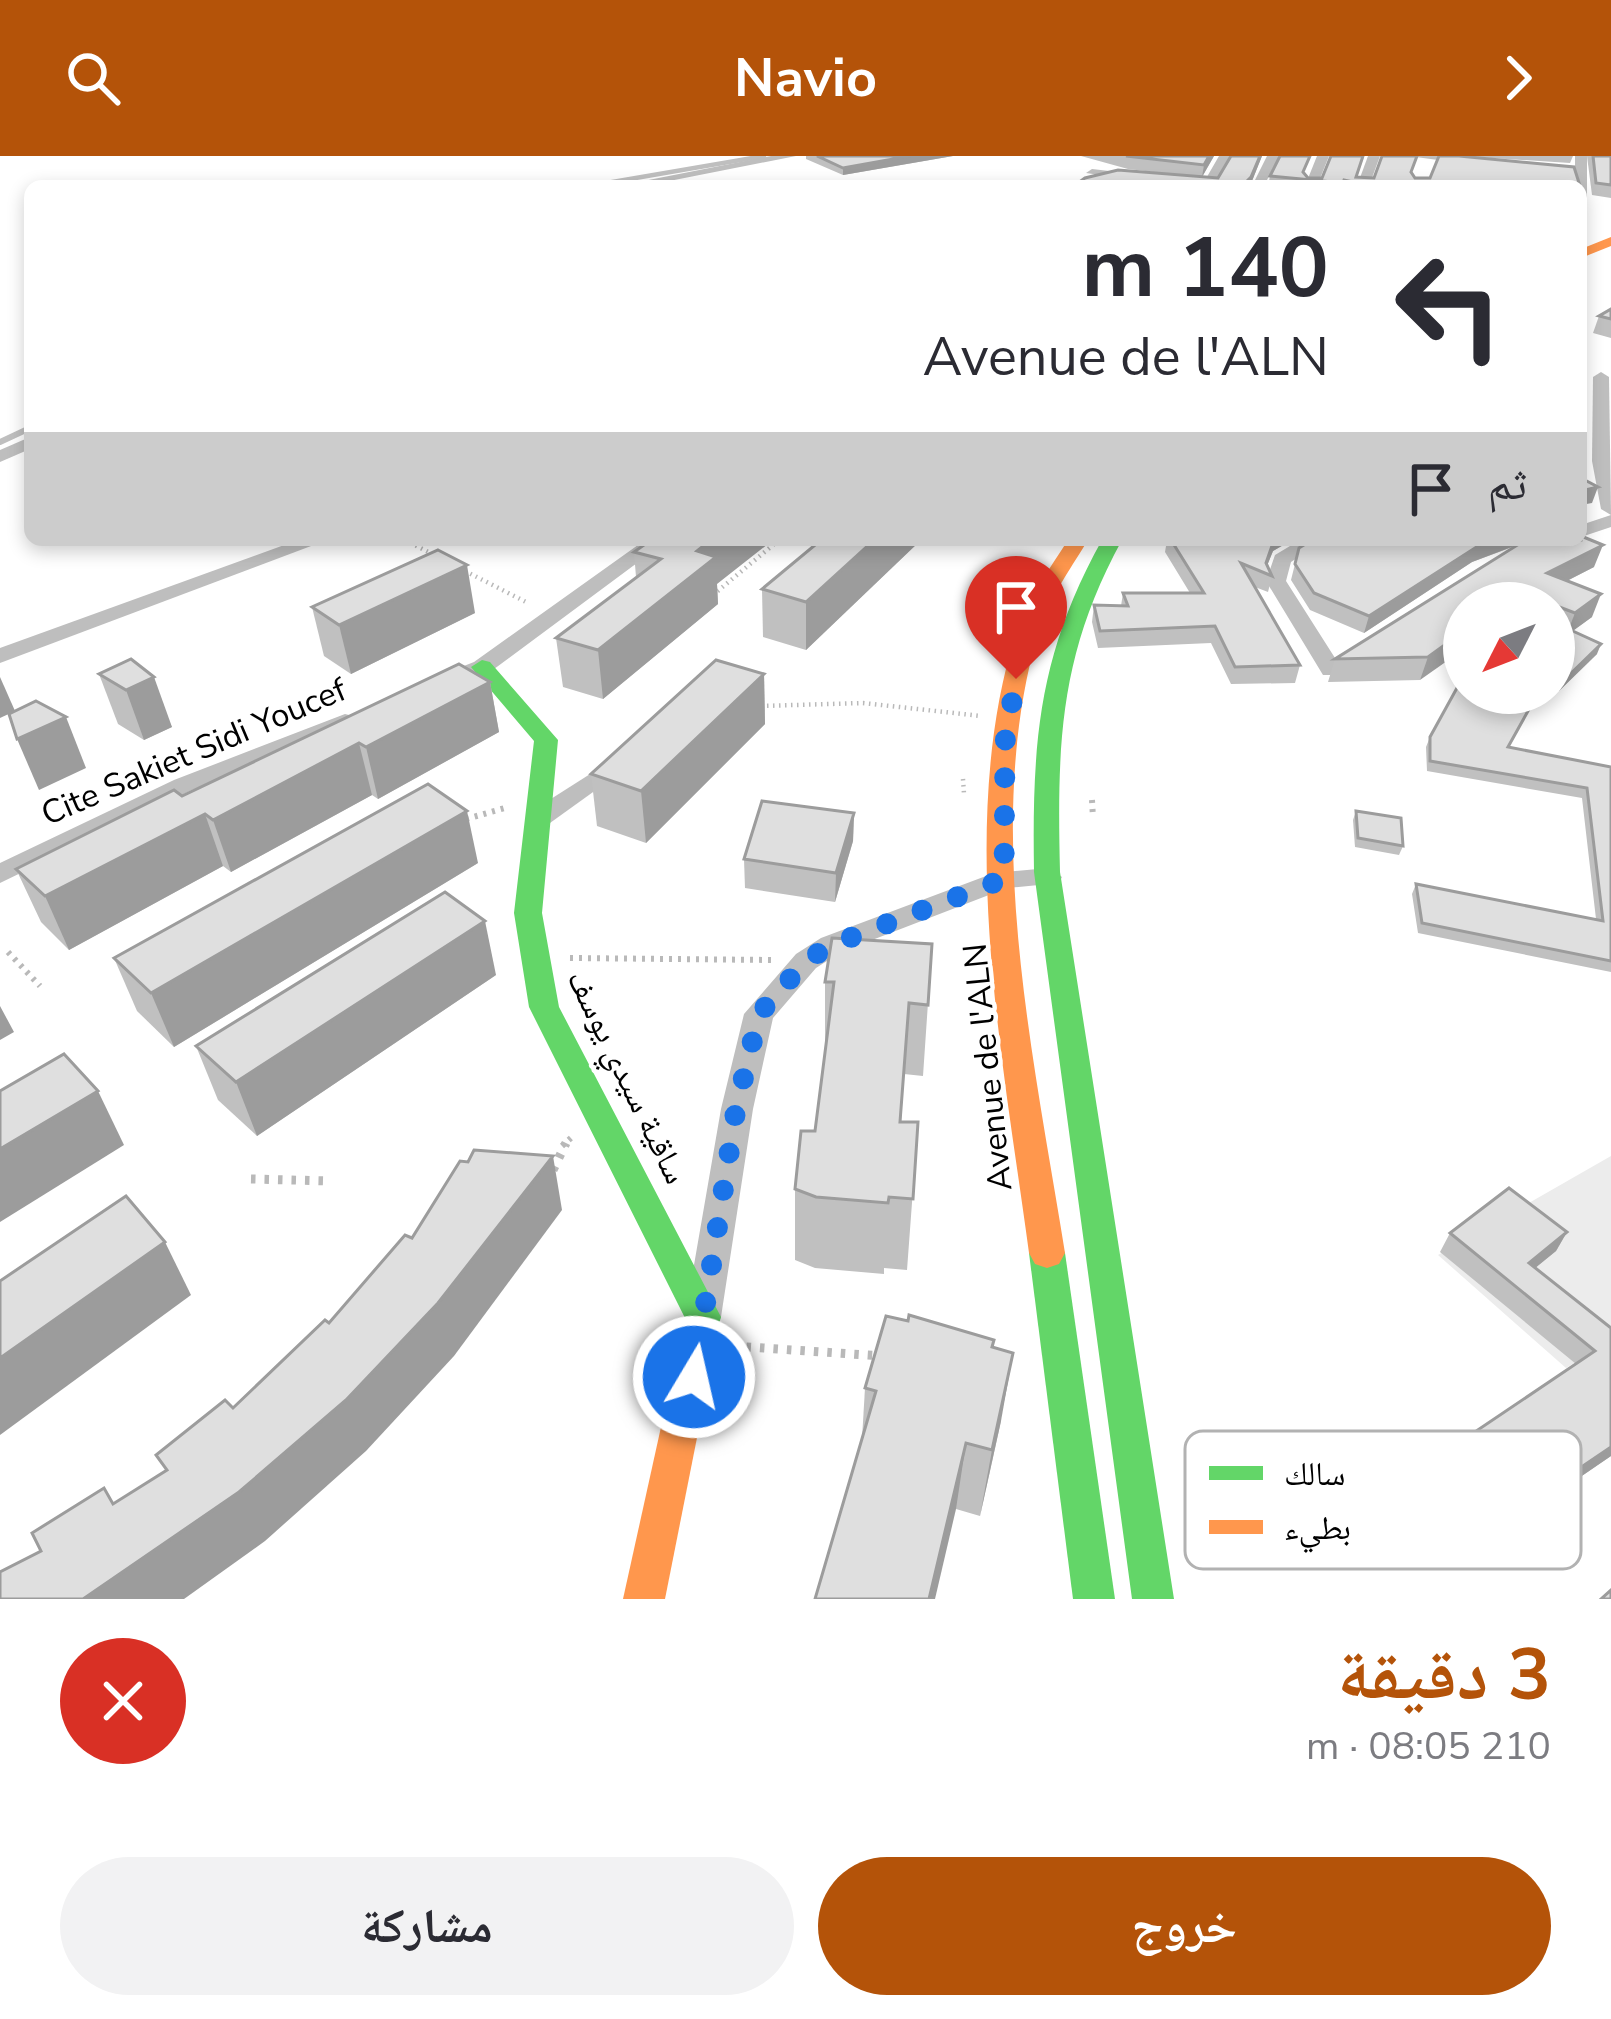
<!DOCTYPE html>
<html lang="ar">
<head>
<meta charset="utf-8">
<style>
  :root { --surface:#fff; --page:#f2f2f3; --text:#2b2b33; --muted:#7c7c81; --accent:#b45309 }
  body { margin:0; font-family:"Nunito Sans","Noto Naskh Arabic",sans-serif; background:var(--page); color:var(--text); direction:rtl; height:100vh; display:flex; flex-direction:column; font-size:45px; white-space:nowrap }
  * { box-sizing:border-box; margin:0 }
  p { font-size:39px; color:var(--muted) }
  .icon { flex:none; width:66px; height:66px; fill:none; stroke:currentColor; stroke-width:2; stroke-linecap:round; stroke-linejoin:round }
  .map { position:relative; height:1443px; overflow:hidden; direction:ltr }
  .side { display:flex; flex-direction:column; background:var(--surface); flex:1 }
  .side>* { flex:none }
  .top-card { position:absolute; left:24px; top:24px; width:1563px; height:366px; border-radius:18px; box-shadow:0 6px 18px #0003; direction:rtl; background:#fff; color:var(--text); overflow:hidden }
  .needle { width:78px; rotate:228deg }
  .fabs { position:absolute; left:1443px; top:426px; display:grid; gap:24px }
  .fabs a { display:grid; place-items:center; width:132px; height:132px; border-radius:50%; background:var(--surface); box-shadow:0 6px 18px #0003; font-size:60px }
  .pin { position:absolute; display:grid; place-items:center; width:102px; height:102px; color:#fff; margin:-123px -51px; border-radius:50% 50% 50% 0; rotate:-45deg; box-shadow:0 0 12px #0007 }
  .pin .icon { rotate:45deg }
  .me { position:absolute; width:132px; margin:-66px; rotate:9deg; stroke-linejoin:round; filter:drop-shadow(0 0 9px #0008) }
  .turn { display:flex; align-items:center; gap:42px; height:252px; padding:0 60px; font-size:54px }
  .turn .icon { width:156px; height:156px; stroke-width:2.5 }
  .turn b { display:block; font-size:84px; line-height:102px }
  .then { display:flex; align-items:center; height:114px; padding:0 60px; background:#0003; gap:24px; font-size:45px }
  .round { display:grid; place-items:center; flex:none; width:126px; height:126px; border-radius:63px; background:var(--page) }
  .summary { display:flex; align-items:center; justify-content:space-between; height:204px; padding:0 60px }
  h1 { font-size:72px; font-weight:700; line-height:90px; color:var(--accent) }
  .primary-button { display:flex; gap:24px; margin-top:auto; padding:24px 60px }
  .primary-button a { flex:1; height:138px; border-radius:72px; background:var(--accent); color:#fff; font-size:48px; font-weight:700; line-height:138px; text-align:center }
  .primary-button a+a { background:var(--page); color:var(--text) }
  header { display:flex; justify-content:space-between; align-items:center; height:156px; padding:0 60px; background:var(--accent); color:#fff; font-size:54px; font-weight:700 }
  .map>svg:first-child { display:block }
  .green { fill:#ececec }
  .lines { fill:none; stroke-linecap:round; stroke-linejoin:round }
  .stream-far1 { stroke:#bfbfbf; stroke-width:4.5 }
  .stream { stroke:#bfbfbf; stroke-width:6 }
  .path-far2 { stroke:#b9b9b9; stroke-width:4.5; stroke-dasharray:1.5 4.5; stroke-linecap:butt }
  .path-far1 { stroke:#b9b9b9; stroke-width:6; stroke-dasharray:3 6; stroke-linecap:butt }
  .path { stroke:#b9b9b9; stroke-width:9; stroke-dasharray:4.5 9; stroke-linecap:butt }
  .street { fill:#bebebe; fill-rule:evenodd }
  .fast { fill:#63d668; fill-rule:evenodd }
  .slow { fill:#ff974d; fill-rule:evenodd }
  .wall { fill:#c0c0c0 }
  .shaded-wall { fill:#9c9c9c }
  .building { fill:#dfdfdf; stroke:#9c9c9c; stroke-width:3 }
  .route { stroke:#1a73e8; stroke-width:21; stroke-dasharray:0 37.8 }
  .labels { text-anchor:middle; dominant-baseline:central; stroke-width:9; stroke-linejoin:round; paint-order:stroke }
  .street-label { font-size:33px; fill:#000; stroke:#fff }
  .key { fill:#fff; stroke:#b2b2b2; stroke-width:3 }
  .key-label { font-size:33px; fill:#000 }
</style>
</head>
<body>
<header><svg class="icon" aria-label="forward" viewBox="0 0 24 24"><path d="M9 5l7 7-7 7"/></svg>Navio<svg class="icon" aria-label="search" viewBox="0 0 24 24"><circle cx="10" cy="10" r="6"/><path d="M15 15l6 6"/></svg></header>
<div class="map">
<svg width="1611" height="1443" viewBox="0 0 1611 1443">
  <rect width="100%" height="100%" fill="#fff"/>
  <!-- green -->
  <path class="green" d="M1611 1000V1184L1566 1212 1438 1099Z"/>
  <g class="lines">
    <!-- stream-far1 -->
    <path class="stream-far1" d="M589 30 764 0"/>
    <!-- stream -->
    <path class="stream" d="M0 286 30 272"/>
    <!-- path-far2 -->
    <g class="path-far2">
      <path d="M405 384 438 401"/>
      <path d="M465 415 528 447"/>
      <path d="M713 439 779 384"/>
      <path d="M761 550 863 547 981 560"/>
      <path d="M963 623 964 638"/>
    </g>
    <!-- path-far1 -->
    <g class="path-far1">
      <path d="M1092 644 1093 662"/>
      <path d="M466 663 505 652"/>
      <path d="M8 796 40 830"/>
      <path d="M570 802 772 804"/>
      <path d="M562 990 573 980"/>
    </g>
    <!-- path -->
    <g class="path">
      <path d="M553 1014 566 987"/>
      <path d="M251 1023 331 1025"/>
      <path d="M733 1190 882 1200"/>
    </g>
    <!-- street -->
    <g class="street">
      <path d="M771 0H796L644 30H618Z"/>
      <path d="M1219 0H1231L1216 30H1177L1086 17 1092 13 1204 26Z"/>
      <path d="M1267 0H1279L1264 30H1252Z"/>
      <path d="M1317 0H1329L1317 30H1305Z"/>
      <path d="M1368 0H1380L1369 30H1357Z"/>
      <path d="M1408 0H1450L1482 6 1476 9Z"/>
      <path d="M1575 0H1587V44L1581 48V30H1575Z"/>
      <path d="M1601 216 1609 221 1611 359 1601 353 1592 305 1593 221Z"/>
      <path d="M30 281V293L0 306V294Z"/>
      <path d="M1611 359V371L1581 381V369Z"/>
      <path d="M298 384H327L0 507V492Z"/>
      <path d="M645 384H668L490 516 459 527 451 525V515L474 506Z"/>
      <path d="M1300 384H1324L1291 406 1286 425 1335 502 1360 488 1371 495 1339 519H1323L1266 425 1275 399Z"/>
      <path d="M345 558 353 560 357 565 353 570 192 634 0 727V707L174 624Z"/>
      <path d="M598 613 610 621 607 626 550 667H532L528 661 532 655Z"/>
      <path d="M1049 712 1062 721 1059 727 1007 732 841 796 816 812 773 862 753 953 721 1161 716 1172 703 1177 690 1172 685 1161 721 953 744 858 796 798 821 782 994 717Z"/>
    </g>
    <!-- fast -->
    <g class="fast">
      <path d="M1102 384H1122C1059 499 1057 588 1060 716L1174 1443H1132L1034 716C1032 587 1038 499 1102 384Z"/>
      <path d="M482 504 490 506 558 584 542 757 559 851 721 1161 713 1188 700 1192 687 1188 682 1176 685 1162 529 851 514 757 534 585 471 511Z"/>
      <path d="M1047 1082 1059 1086 1065 1097 1115 1443H1073L1029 1097 1035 1086Z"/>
    </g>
    <!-- slow -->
    <g class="slow">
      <path d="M1611 81V90L1581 102V93Z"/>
      <path d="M1068 384H1088C1069 415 1047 446 1037 481 982 673 1034 903 1065 1097L1059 1108 1047 1112 1035 1108 1029 1097C1003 903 956 671 1015 480 1026 445 1049 414 1068 384Z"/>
      <path d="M700 1160 713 1164 718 1176 665 1443H623L682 1176 687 1164Z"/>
    </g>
  </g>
  <!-- wall -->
  <g class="wall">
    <path d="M806 0H953L843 19 806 3Z"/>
    <path d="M1081 0H1214L1202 21 1218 22 1262 0 1250 30H1074L1197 21 1128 13Z"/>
    <path d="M1331 0H1364L1357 21 1374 22 1412 18 1415 22 1580 30H1268L1270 20 1305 19 1308 22H1322Z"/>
    <path d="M1460 0H1573L1570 7Z"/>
    <path d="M1587 0H1611V42L1592 39Z"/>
    <path d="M1611 153V182L1593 177 1599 160Z"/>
    <path d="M651 384 717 428 718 448 603 543 563 531 556 482 636 421 634 396Z"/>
    <path d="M821 384H921L806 494 763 481 762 433Z"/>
    <path d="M1167 384H1292L1273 395 1267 410 1272 420 1268 436 1255 431 1300 509 1295 527 1231 528 1211 487 1098 492 1092 466 1094 449 1121 450 1123 437H1190L1165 396Z"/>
    <path d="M1581 384 1594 411 1567 425 1592 461 1572 475 1597 498 1559 535 1554 533V482L1559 477 1554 475V447H1464L1420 524 1328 526 1335 503 1518 389 1472 406 1364 477 1310 454 1291 424 1299 392Z"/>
    <path d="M312 451 475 457 351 518 324 500Z"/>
    <path d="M131 503 172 571 144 584 118 568 99 518Z"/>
    <path d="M764 518 765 568 646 687 597 670 591 618Z"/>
    <path d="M490 526 499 576 378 643 372 639 231 716 223 710 69 794 41 766 16 713 182 640Z"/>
    <path d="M1464 537H1539L1509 591 1611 611V816L1418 777 1412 738 1416 728 1596 763 1582 642 1427 615 1426 591 1430 581Z"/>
    <path d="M1356 655 1403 690 1399 699 1355 691 1353 664Z"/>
    <path d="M854 657 853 685 835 746 745 732 744 703Z"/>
    <path d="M478 707 174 891 137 855 114 802Z"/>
    <path d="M932 788 923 920 904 918 901 966H918L907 1114 884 1112V1118L815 1112 795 1104V1033L815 975 825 897V826Z"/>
    <path d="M496 819 257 980 218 944 196 890Z"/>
    <path d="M1567 1076 1556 1095 1535 1112 1611 1172V1300L1503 1374 1443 1308 1454 1290 1576 1208 1440 1096 1450 1077Z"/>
    <path d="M993 1192 1001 1265 980 1360 956 1353 862 1283 865 1232Z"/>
  </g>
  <!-- shaded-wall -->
  <g class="shaded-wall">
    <path d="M910 0H953L843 19V12Z"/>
    <path d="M1209 0H1214L1202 21 1204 9Z"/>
    <path d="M1260 0H1262L1250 30H1242Z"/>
    <path d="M1598 331 1592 347 1581 349V335Z"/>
    <path d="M711 384H773L717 428 718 448 603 543 598 494 697 395Z"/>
    <path d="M874 384H921L806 494V446Z"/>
    <path d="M1274 384H1292L1273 395 1264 417 1266 407Z"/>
    <path d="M1493 384H1530L1472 406 1364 477 1369 460 1478 390Z"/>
    <path d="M1603 389 1594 411 1539 439 1547 417Z"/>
    <path d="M467 409 475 457 351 518 339 469Z"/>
    <path d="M1520 435 1516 447H1504Z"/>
    <path d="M1601 438 1592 461 1566 480 1575 457Z"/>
    <path d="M1464 475V493L1420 524 1428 501Z"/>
    <path d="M1601 488 1597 498 1559 535 1563 525Z"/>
    <path d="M764 518 765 568 646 687 641 635Z"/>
    <path d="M0 521 15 555 0 562Z"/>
    <path d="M154 521 172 571 144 584 126 534Z"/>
    <path d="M490 526 499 576 378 643 366 591Z"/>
    <path d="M66 561 86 612 39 634 17 583Z"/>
    <path d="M359 587 372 639 231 716 213 664Z"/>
    <path d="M467 655 478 707 174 891 151 837Z"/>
    <path d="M854 657 853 685 835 746 836 717Z"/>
    <path d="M205 658 223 710 69 794 45 740Z"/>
    <path d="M485 765 496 819 257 980 236 926Z"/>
    <path d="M0 850 14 876 0 884Z"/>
    <path d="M98 935 124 989 0 1066V993Z"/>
    <path d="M553 1000 562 1054 454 1200 366 1295 265 1385 184 1443H83Z"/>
    <path d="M1567 1076 1556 1095 1518 1126 1529 1107Z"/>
    <path d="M165 1086 191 1139 0 1279V1202Z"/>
    <path d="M1013 1197 1001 1265 980 1360 992 1294Z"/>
    <path d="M966 1287 956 1353 935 1443H929Z"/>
    <path d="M1611 1291V1300L1503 1374 1515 1356Z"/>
  </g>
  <!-- building -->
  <g class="building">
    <path d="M817 0H910L843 12Z"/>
    <path d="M1126 0H1209L1204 9Z"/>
    <path d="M1231 0H1260L1251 21 1242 30H1074L1085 22 1118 14 1218 22Z"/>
    <path d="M1280 0H1310L1303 16 1308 22H1322L1331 0H1363L1356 21 1374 22 1382 0H1417L1411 16 1415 22H1430L1439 0H1459L1574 11 1580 30H1371L1344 24 1343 27 1270 20Z"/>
    <path d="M1593 0H1611V29L1596 27Z"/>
    <path d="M1611 153V163L1599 160Z"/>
    <path d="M1581 322 1598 331 1581 335Z"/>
    <path d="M1581 380 1603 389 1547 417 1601 438 1575 457 1554 449V447L1520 435 1504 447H1464V475L1428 501 1335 503 1519 388 1530 384H1581Z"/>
    <path d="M651 384H711L697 395 716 401 598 494 556 482 661 403 634 396Z"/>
    <path d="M821 384H874L806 446 762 433Z"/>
    <path d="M1171 384H1274L1266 407 1272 420 1241 407 1300 509 1235 511 1215 470 1100 475 1094 449 1128 450 1123 437H1204Z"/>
    <path d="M1312 384H1493L1478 390 1369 460 1314 437 1295 408 1299 392Z"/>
    <path d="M438 394 467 409 339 469 312 451Z"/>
    <path d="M1564 471 1601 488 1563 525 1554 522V482Z"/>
    <path d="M131 503 154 521 126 534 99 518Z"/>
    <path d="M716 504 764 518 641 635 591 618Z"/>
    <path d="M459 508 490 526 366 591 359 587 213 664 205 658 45 740 16 713 174 634 182 640Z"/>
    <path d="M1463 521 1464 537H1538L1508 591 1611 611V805L1422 767 1416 728 1603 765 1587 632 1430 605V581Z"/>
    <path d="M36 545 66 561 17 583 9 558Z"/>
    <path d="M428 628 467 655 151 837 114 802Z"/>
    <path d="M762 645 854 657 836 717 744 703Z"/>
    <path d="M1356 655 1401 662 1403 690 1358 682Z"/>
    <path d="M445 736 485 765 236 926 196 890Z"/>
    <path d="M832 782 932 788 928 849 909 847 900 966H918L913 1043 889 1041 888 1047 816 1041 795 1033 801 975H815L834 826H825Z"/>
    <path d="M64 898 98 935 0 993V935Z"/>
    <path d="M474 994 553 1000 438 1147 346 1244 239 1336 86 1441 83 1443H0V1416L41 1395 32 1377 104 1332 113 1348 167 1314 156 1299 225 1244 233 1252 325 1164 329 1167 405 1079 412 1082 460 1005 468 1006Z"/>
    <path d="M1509 1032 1567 1076 1529 1107 1611 1172V1291L1515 1356 1454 1290 1595 1195 1450 1077Z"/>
    <path d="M126 1040 165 1086 0 1202V1125Z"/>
    <path d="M909 1159 994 1184 992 1191 1013 1197 992 1294 966 1287 929 1443H815L876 1235 865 1232 886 1160 908 1165Z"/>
    <path d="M1611 1434V1443H1601Z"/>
  </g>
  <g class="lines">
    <!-- route -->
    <path class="route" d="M694 1221 736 953 759 858 806 805 831 789 1004 723 1005 586 1016 523"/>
  </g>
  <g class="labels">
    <!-- street labels -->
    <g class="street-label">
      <text transform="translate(194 596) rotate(-23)">Cite Sakiet Sidi Youcef</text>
      <text transform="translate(988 911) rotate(-96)">Avenue de l'ALN</text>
      <text transform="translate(627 921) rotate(64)">ساقية سيدي يوسف</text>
    </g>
  </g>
  <!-- legend -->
  <rect x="1185" y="1275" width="396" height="138" rx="18" class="key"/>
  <rect x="1209" y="1310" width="54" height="14" fill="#63d668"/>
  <rect x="1209" y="1364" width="54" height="14" fill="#ff974d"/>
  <g class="key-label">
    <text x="1284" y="1329">سالك</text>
    <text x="1284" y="1383">بطيء</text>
  </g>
</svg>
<div class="fabs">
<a><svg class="needle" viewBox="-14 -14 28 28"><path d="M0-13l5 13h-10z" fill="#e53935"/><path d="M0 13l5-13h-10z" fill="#7c7c81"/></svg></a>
</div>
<div class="pin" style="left:1016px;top:523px;background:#d93025"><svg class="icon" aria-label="arrive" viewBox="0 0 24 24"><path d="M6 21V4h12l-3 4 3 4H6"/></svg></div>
<svg class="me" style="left:694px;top:1221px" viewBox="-20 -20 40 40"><circle r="17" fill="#1a73e8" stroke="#fff" stroke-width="3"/><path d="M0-11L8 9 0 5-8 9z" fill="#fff"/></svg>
<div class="top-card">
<div class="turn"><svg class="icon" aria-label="left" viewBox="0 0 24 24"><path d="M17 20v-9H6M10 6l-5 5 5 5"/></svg><div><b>140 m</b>Avenue de l'ALN</div></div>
<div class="then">ثم<svg class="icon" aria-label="arrive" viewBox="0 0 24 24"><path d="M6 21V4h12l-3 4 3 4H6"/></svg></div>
</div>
</div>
<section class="side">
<div class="summary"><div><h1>3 دقيقة</h1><p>210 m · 08:05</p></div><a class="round" style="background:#d93025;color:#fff"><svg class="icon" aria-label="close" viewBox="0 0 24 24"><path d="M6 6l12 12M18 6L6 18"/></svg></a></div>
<div class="primary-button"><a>خروج</a><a>مشاركة</a></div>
</section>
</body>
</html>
